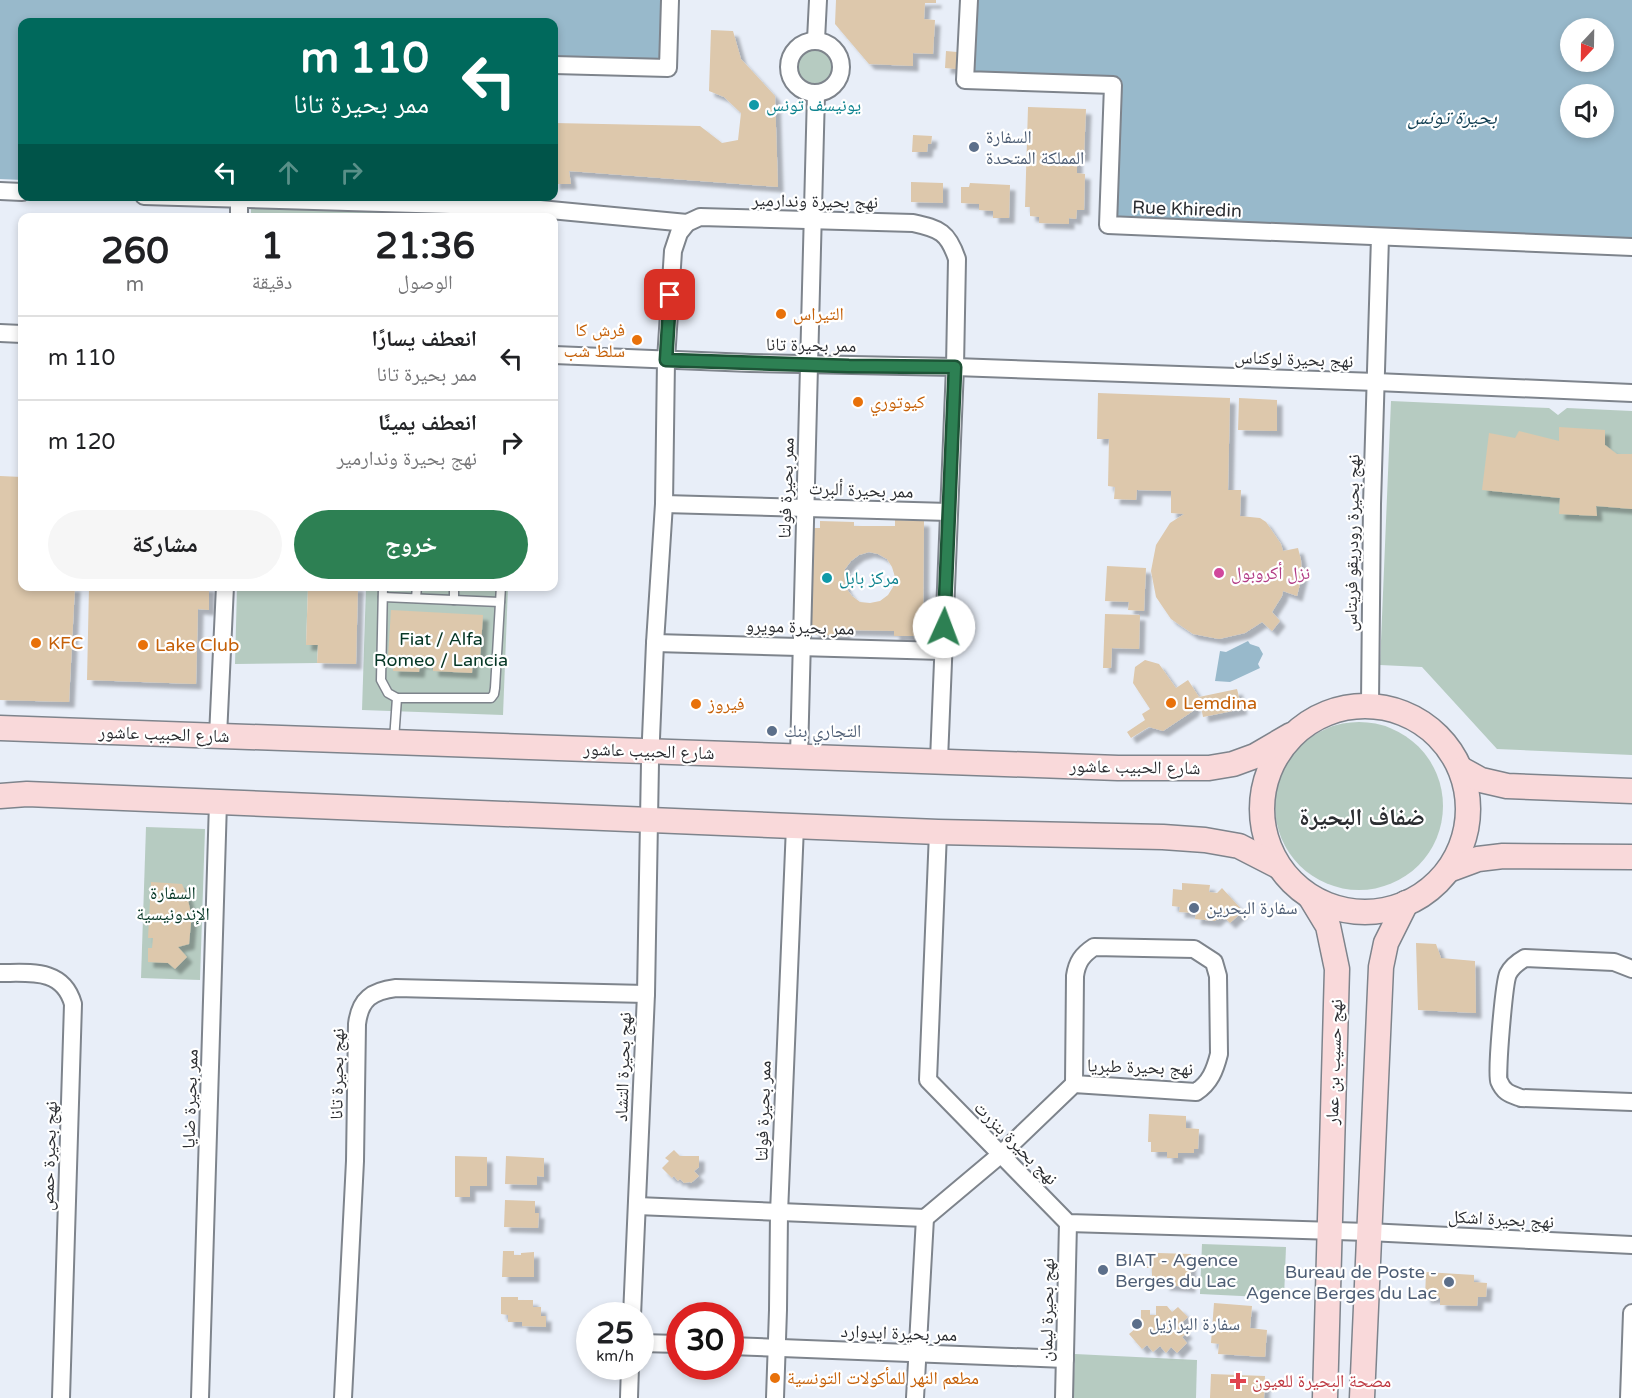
<!DOCTYPE html>
<html lang="ar">
<head>
<meta charset="utf-8">
<style>
  :root { --surface:#fff; --page:#f6f6f6; --text:#202124; --muted:#757577; --line:#e0e0e0; --accent:#2d8053 }
  body { margin:0; font-family:"Varela Round","Noto Naskh Arabic",sans-serif; background:var(--page); color:var(--text); direction:rtl; height:100vh; display:flex; flex-direction:column; font-size:22px; white-space:nowrap }
  * { box-sizing:border-box; margin:0 }
  p { font-size:20px; color:var(--muted) }
  .icon { flex:none; width:33px; height:33px; fill:none; stroke:currentColor; stroke-width:2; stroke-linecap:round; stroke-linejoin:round }
  .map { position:relative; flex:1; overflow:hidden; direction:ltr }
  .sheet { position:absolute; left:18px; top:213px; width:540px; height:378px; display:flex; flex-direction:column; background:var(--surface); border-radius:12px; box-shadow:0 3px 9px #0003; direction:rtl }
  .sheet>* { flex:none }
  .top-card { position:absolute; left:18px; top:18px; width:540px; height:183px; border-radius:12px; box-shadow:0 3px 9px #0003; direction:rtl; background:#00695c; color:#fff; overflow:hidden }
  .needle { width:39px; rotate:202deg }
  .buttons { position:absolute; left:1560px; top:18px; display:grid; gap:12px }
  .buttons a { display:grid; place-items:center; width:54px; height:54px; border-radius:50%; background:var(--surface); box-shadow:0 3px 9px #0003; font-size:30px }
  .speed { position:absolute; left:576px; top:1302px; display:flex; gap:12px; font-size:30px; font-weight:700; text-align:center }
  .speed>* { display:grid; place-content:center; width:78px; height:78px; border-radius:50%; background:var(--surface); box-shadow:0 3px 9px #0003; line-height:1 }
  .speed small { font-size:15px; font-weight:400 }
  .speed .limit { border:9px solid #d22; background:#fff; color:#111 }
  .pin { position:absolute; display:grid; place-items:center; width:51px; height:51px; color:#fff; margin:-26px; border-radius:12px; box-shadow:0 3px 9px #0006 }
  .me { position:absolute; width:66px; margin:-33px; rotate:2deg; stroke-linejoin:round; filter:drop-shadow(0 0 4px #0008) }
  .turn { display:flex; align-items:center; gap:21px; height:126px; padding:0 30px; font-size:27px }
  .turn .icon { width:78px; height:78px; stroke-width:2.5 }
  .turn b { display:block; font-size:42px; line-height:51px }
  .lanes { display:flex; align-items:center; height:57px; padding:0 30px; background:#0003; justify-content:center; gap:30px; direction:ltr }
  .lanes .off { opacity:.35 }
  .eta { display:flex; justify-content:space-evenly; align-items:center; height:102px; text-align:center }
  .eta b { font-size:36px; font-weight:700; line-height:42px }
  .primary-button { display:flex; gap:12px; margin-top:auto; padding:12px 30px }
  .primary-button a { flex:1; height:69px; border-radius:36px; background:var(--accent); color:#fff; font-size:24px; font-weight:700; line-height:69px; text-align:center }
  .primary-button a+a { background:var(--page); color:var(--text) }
  ul { padding:0; list-style:none }
  li { display:flex; align-items:center; gap:18px; height:84px; padding:0 30px; border-top:2px solid var(--line) }
  li div { flex:1 }
  li b { display:block; font-size:22px }
  li em { font-style:normal }
  .map>svg:first-child { display:block }
  .green { fill:#b6cbc1 }
  .water { fill:#98b9cb; fill-rule:evenodd }
  .building { fill:#ddc8ac; fill-rule:evenodd; filter:url(#shadow) }
  .lines { fill:none; stroke-linecap:round; stroke-linejoin:round }
  .lane-casing { stroke:#7e848c; stroke-width:11 }
  .street-casing { stroke:#7e848c; stroke-width:20 }
  .secondary-casing { stroke:#7e848c; stroke-width:27 }
  .lane { stroke:#fff; stroke-width:8 }
  .street { stroke:#fff; stroke-width:16 }
  .secondary { stroke:#f9d9da; stroke-width:24 }
  .route-casing { stroke:#1d5336; stroke-width:15 }
  .route { stroke:#2d8053; stroke-width:10 }
  .culture-dot { fill:#0f9aa8; stroke:#fff; stroke-width:2 }
  .service-dot { fill:#5c6f8a; stroke:#fff; stroke-width:2 }
  .food-dot { fill:#e8710a; stroke:#fff; stroke-width:2 }
  .hotel-dot { fill:#d1479c; stroke:#fff; stroke-width:2 }
  .health-dot { fill:#e0444e; stroke:#fff; stroke-width:2 }
  .labels { text-anchor:middle; dominant-baseline:central; stroke-width:4.5; stroke-linejoin:round; paint-order:stroke }
  .culture-label { font-size:18px; fill:#0d838f; stroke:#fff; text-anchor:start }
  .service-label { font-size:18px; fill:#4e5e75; stroke:#fff; text-anchor:start }
  .street-label { font-size:18px; fill:#2b2d31; stroke:#fff }
  .food-label { font-size:18px; fill:#c56008; stroke:#fff; text-anchor:start }
  .hotel-label { font-size:18px; fill:#b23c85; stroke:#fff; text-anchor:start }
  .park-label { font-size:18px; fill:#053625; stroke:#fff }
  .health-label { font-size:18px; fill:#be3a42; stroke:#fff; text-anchor:start }
  .water-label { font-size:20px; font-style:italic; fill:#123f53; stroke:#fff }
  .district-label { font-size:24px; font-weight:bold; fill:#2b2d31; stroke:#fff }
</style>
</head>
<body>
<div class="map">
<svg width="1632" height="1398" viewBox="0 0 1632 1398">
  <defs>
    <filter id="shadow"><feDropShadow dx="5.5" dy="5.5" stdDeviation="1.5" flood-color="#0004"/></filter>
  </defs>
  <rect width="100%" height="100%" fill="#e8eef8"/>
  <!-- green -->
  <g class="green">
    <circle cx="815" cy="67" r="18"/>
    <path d="M251 206 523 215V218H251Z"/>
    <path d="M1391 401 1549 408 1558 415 1567 408 1632 411V755L1497 749 1422 667 1380 665Z"/>
    <path d="M237 587H308L306 645H318L317 663 235 664Z"/>
    <path d="M366 587H508L503 715 362 710Z"/>
    <circle cx="1359" cy="806" r="84"/>
    <path d="M146 827 205 829 200 980 141 978Z"/>
    <path d="M1202 1244 1286 1247 1284 1298 1200 1294Z"/>
    <path d="M1075 1354 1197 1360 1196 1398H1073Z"/>
  </g>
  <!-- water -->
  <g class="water">
    <path d="M0 0H663L661 61 554 58V22H22V180L0 179Z"/>
    <path d="M976 0H1632V246L1116 219 1119 77 974 72ZM1570 28H1604V62H1570ZM1570 94H1604V128H1570Z"/>
    <path d="M1248 641 1250 644 1259 647 1263 654 1258 664 1260 668 1230 682 1215 681 1220 651 1226 652Z"/>
  </g>
  <!-- building -->
  <g class="building">
    <path d="M836 0H936V3H925L924 19 935 20 933 54 913 53V66L869 64 835 24Z"/>
    <path d="M711 30 733 31 741 59 775 96 778 187 569 171 571 184H554V123L700 126 722 143 738 140 741 113 724 97 709 91Z"/>
    <path d="M946 51 957 52 956 69 945 68Z"/>
    <path d="M1028 107 1086 109 1084 156H1077V173L1085 174 1084 210H1077L1076 219 1069 218V224L1039 223V217L1030 216V207H1025Z"/>
    <path d="M913 135 932 136 931 144H928L927 152H912Z"/>
    <path d="M911 182 943 183V203L911 202Z"/>
    <path d="M970 183 1010 185 1009 218H993V211L979 210V204L961 203V187H969Z"/>
    <path d="M1098 393 1230 398 1228 490H1241L1240 516 1260 518 1266 522 1281 544 1283 551 1298 548 1301 560 1302 576 1297 596 1283 591 1282 596 1272 612 1280 621 1272 631 1262 622 1245 633 1219 639 1193 634 1171 619 1156 597 1151 571 1156 545 1170 523 1184 514 1171 513V491L1137 490 1136 500 1114 499 1115 487 1108 486 1109 439H1097Z"/>
    <path d="M1239 398 1277 400V431L1238 430Z"/>
    <path d="M1559 427 1605 430V445L1617 454H1632V509L1596 506 1597 516 1559 514 1560 498 1482 490 1489 433 1515 438 1519 431 1559 441Z"/>
    <path d="M0 476 22 477V586H75L69 702 0 700Z"/>
    <path d="M895 520 924 521 923 636H894V631L845 630V635H813V626H809L810 528H820V521L854 522V526H895ZM869 552 878 554 887 559 892 567 895 577 893 587 888 595 880 601 870 603 860 602 852 596 846 588 844 579 845 569 851 561 859 555Z"/>
    <path d="M1107 566 1146 568 1144 611 1128 610 1129 602 1105 601Z"/>
    <path d="M89 586H209V610L198 609 196 684 87 680Z"/>
    <path d="M308 586H358L356 664 317 663 318 645H306Z"/>
    <path d="M391 610 483 615 480 660H473L472 673 433 671V663H420L419 672 393 671 394 657H388Z"/>
    <path d="M1105 614 1140 615 1139 649 1112 648 1111 668H1103Z"/>
    <path d="M1145 660 1159 664 1176 688 1188 680 1199 697 1193 711 1163 731 1149 727 1131 738 1127 732 1145 720 1142 714 1150 709 1133 683 1135 667Z"/>
    <path d="M1237 689 1242 709 1203 717 1199 697Z"/>
    <path d="M151 882 182 884 187 896 190 909 191 923 189 944 178 947 187 957 175 969 168 963 148 962V948H152L153 938H148Z"/>
    <path d="M1182 883 1210 885 1209 892 1217 893 1222 888 1243 911 1230 923 1222 915 1215 921 1195 919 1196 913 1179 912 1180 907 1172 906 1173 889 1182 890Z"/>
    <path d="M1416 943 1436 944 1441 958 1475 961 1476 1013 1418 1010Z"/>
    <path d="M1149 1114 1186 1116V1128L1199 1129 1198 1149H1194V1153H1178V1158H1167V1152H1151V1142H1148Z"/>
    <path d="M674 1150 680 1156H699V1167L694 1171 699 1176 691 1183 690 1182 684 1183 680 1179 678 1181 674 1176 672 1178 662 1168 669 1161 665 1158Z"/>
    <path d="M455 1156 487 1157V1186H470V1197H455Z"/>
    <path d="M506 1156 544 1158V1177L537 1176V1185L505 1184Z"/>
    <path d="M505 1200 535 1201V1213H539L538 1228 504 1227Z"/>
    <path d="M503 1251H514V1255H521V1253L534 1252V1277H502Z"/>
    <path d="M1158 1253 1191 1254 1190 1287 1164 1285V1280L1152 1279V1268H1147L1148 1257H1158Z"/>
    <path d="M1426 1272 1474 1275V1282L1487 1283 1486 1297H1478L1477 1306 1440 1305V1298H1425Z"/>
    <path d="M501 1297H518V1300H533V1307H541V1316H546V1327L522 1326V1322H508V1315L501 1314Z"/>
    <path d="M1214 1303 1252 1306 1250 1328 1267 1330 1265 1357 1218 1354 1219 1344 1211 1343Z"/>
    <path d="M1156 1306H1167L1172 1312 1178 1307 1188 1317 1179 1325 1187 1333 1182 1337 1187 1343 1177 1353 1171 1347 1166 1353 1160 1346 1153 1352 1147 1345 1142 1349 1129 1334 1141 1324V1310H1150V1315H1156Z"/>
    <path d="M1211 1374 1265 1376 1264 1398H1210Z"/>
  </g>
  <g class="lines">
    <defs>
      <g id="lane">
        <path d="M383 586 381 680 388 693 397 698H491L494 694 495 688 501 586"/>
        <path d="M383 597 500 602"/>
        <path d="M416 598 417 586"/>
        <path d="M454 600V586"/>
        <path d="M394 740 397 698"/>
      </g>
      <g id="street">
        <path d="M969 0 965 80 1113 85 1108 225 1632 247"/>
        <path d="M816 40 818 0"/>
        <circle cx="815" cy="67" r="26"/>
        <path d="M554 65 668 68 670 0"/>
        <path d="M0 191 22 192"/>
        <path d="M144 196 519 207V196"/>
        <path d="M519 207 687 223"/>
        <path d="M239 218V200"/>
        <path d="M0 333 22 334"/>
        <path d="M554 355 750 363 955 367 1376 382 1632 393"/>
        <path d="M664 504 949 512"/>
        <path d="M655 643 943 651"/>
        <path d="M1370 704 1372 504 1380 237"/>
        <path d="M218 736 225 586"/>
        <path d="M799 756 816 93"/>
        <path d="M938 832 928 1080 1068 1223 1368 1232 1632 1245"/>
        <path d="M1632 969 1614 962 1525 958C1518 962 1512 966 1508 974 1504 983 1496 1075 1499 1081 1504 1093 1510 1094 1521 1098L1632 1102"/>
        <path d="M0 973C30 973 63 968 73 1004L61 1398"/>
        <path d="M637 1206 925 1218 1000 1155 1074 1084 1075 976C1077 962 1082 955 1094 947L1194 949 1214 962 1218 976 1219 1054C1215 1070 1210 1083 1196 1092L1074 1084"/>
        <path d="M632 1316 646 994 650 762 655 643 664 504 666 360 673 251 679 233 687 223 700 217 913 223C940 229 948 232 957 259L955 367 939 760"/>
        <path d="M640 1343 680 1344"/>
        <path d="M730 1346 1065 1359"/>
        <path d="M200 1398 218 802"/>
        <path d="M343 1398 355 1161 357 1024C360 999 372 991 396 988L646 994"/>
        <path d="M629 1398 630 1366"/>
        <path d="M775 1398 778 1310 779 1213 795 826"/>
        <path d="M915 1398 925 1218"/>
        <path d="M1064 1398 1068 1223"/>
        <path d="M1629 1398 1632 1313"/>
      </g>
      <g id="secondary">
        <circle cx="1365" cy="809" r="103"/>
        <path d="M0 728 1118 768H1209L1233 764 1255 756 1291 735"/>
        <path d="M1461 769 1481 780 1507 786 1632 791"/>
        <path d="M0 796 27 794 938 832 1163 837 1205 840 1239 846 1278 866"/>
        <path d="M1451 869 1478 859 1503 856 1632 857"/>
        <path d="M1311 898 1328 926 1337 969 1325 1398"/>
        <path d="M1362 1398 1381 967 1386 943 1406 903"/>
      </g>
    </defs>
    <!-- lane casing -->
    <use href="#lane" class="lane-casing"/>
    <!-- street casing -->
    <use href="#street" class="street-casing"/>
    <!-- secondary casing -->
    <use href="#secondary" class="secondary-casing"/>
    <!-- lane -->
    <use href="#lane" class="lane"/>
    <!-- street -->
    <use href="#street" class="street"/>
    <!-- secondary -->
    <use href="#secondary" class="secondary"/>
  </g>
  <g class="lines">
    <defs>
      <path id="route" d="M670 295 666 360 849 366 955 367 944 627"/>
    </defs>
    <!-- route casing -->
    <use href="#route" class="route-casing"/>
    <!-- route -->
    <use href="#route" class="route"/>
  </g>
  <!-- markers -->
  <g class="culture-dot">
    <circle cx="754" cy="105" r="6"/>
    <circle cx="827" cy="578" r="6"/>
  </g>
  <g class="service-dot">
    <circle cx="974" cy="147" r="6"/>
    <circle cx="772" cy="731" r="6"/>
    <circle cx="1194" cy="908" r="6"/>
    <circle cx="1103" cy="1270" r="6"/>
    <circle cx="1449" cy="1282" r="6"/>
    <circle cx="1137" cy="1324" r="6"/>
  </g>
  <g class="food-dot">
    <circle cx="781" cy="314" r="6"/>
    <circle cx="637" cy="340" r="6"/>
    <circle cx="858" cy="402" r="6"/>
    <circle cx="36" cy="643" r="6"/>
    <circle cx="143" cy="645" r="6"/>
    <circle cx="1171" cy="703" r="6"/>
    <circle cx="696" cy="704" r="6"/>
    <circle cx="775" cy="1378" r="6"/>
  </g>
  <circle class="hotel-dot" cx="1219" cy="573" r="6"/>
  <path class="health-dot" d="M1235 1372h6v6h6v6h-6v6h-6v-6h-6v-6h6z"/>
  <g class="labels">
    <!-- culture labels -->
    <g class="culture-label">
      <text x="766" y="105">يونيسف تونس</text>
      <text x="839" y="578">مركز بابل</text>
    </g>
    <!-- service labels -->
    <g class="service-label">
      <text x="986" y="137">السفارة<tspan x="986" dy="21">المملكة المتحدة</tspan></text>
      <text x="784" y="731">التجاري بنك</text>
      <text x="1206" y="908">سفارة البحرين</text>
      <text x="1115" y="1260">BIAT - Agence<tspan x="1115" dy="21">Berges du Lac</tspan></text>
      <text x="1437" y="1272" text-anchor="end">Bureau de Poste -<tspan x="1437" dy="21">Agence Berges du Lac</tspan></text>
      <text x="1149" y="1324">سفارة البرازيل</text>
    </g>
    <!-- street labels -->
    <g class="street-label">
      <text transform="translate(815 201) rotate(1)">نهج بحيرة وندارمير</text>
      <text transform="translate(1187 209) rotate(2)">Rue Khiredin</text>
      <text transform="translate(811 345) rotate(1)">ممر بحيرة تانا</text>
      <text transform="translate(1294 359) rotate(2)">نهج بحيرة لوكناس</text>
      <text transform="translate(786 488) rotate(-88)">ممر بحيرة فولتا</text>
      <text transform="translate(861 490) rotate(2)">ممر بحيرة ألبرت</text>
      <text transform="translate(1352 543) rotate(-89)">نهج بحيرة رودريقو فريتاس</text>
      <text transform="translate(800 627) rotate(2)">ممر بحيرة مويرو</text>
      <text transform="translate(164 734) rotate(2)">شارع الحبيب عاشور</text>
      <text transform="translate(649 751) rotate(2)">شارع الحبيب عاشور</text>
      <text transform="translate(1135 767) rotate(1)">شارع الحبيب عاشور</text>
      <text transform="translate(1334 1062) rotate(-88)">نهج حسيب بن عمار</text>
      <text transform="translate(623 1067) rotate(-88)">نهج بحيرة التشاد</text>
      <text transform="translate(1140 1067) rotate(2)">نهج بحيرة طبريا</text>
      <text transform="translate(337 1074) rotate(-89)">نهج بحيرة تانا</text>
      <text transform="translate(190 1099) rotate(-88)">ممر بحيرة ضايا</text>
      <text transform="translate(763 1111) rotate(-88)">ممر بحيرة فولتا</text>
      <text transform="translate(1016 1143) rotate(45)">نهج بحيرة بنزرت</text>
      <text transform="translate(49 1156) rotate(-88)">نهج بحيرة حمص</text>
      <text transform="translate(1501 1219) rotate(3)">نهج بحيرة اشكل</text>
      <text transform="translate(1047 1310) rotate(-89)">نهج بحيرة ليمان</text>
      <text transform="translate(899 1333) rotate(2)">ممر بحيرة ايدوارد</text>
    </g>
    <!-- food labels -->
    <g class="food-label">
      <text x="793" y="314">التيراس</text>
      <text x="625" y="330" text-anchor="end">فرش كا<tspan x="625" dy="21">سلط شب</tspan></text>
      <text x="870" y="402">كيوتوري</text>
      <text x="48" y="643">KFC</text>
      <text x="155" y="645">Lake Club</text>
      <text x="1183" y="703">Lemdina</text>
      <text x="708" y="704">فيروز</text>
      <text x="787" y="1378">مطعم النهر للمأكولات التونسية</text>
    </g>
    <!-- hotel labels -->
    <g class="hotel-label">
      <text x="1231" y="573">نزل أكروبول</text>
    </g>
    <!-- park labels -->
    <g class="park-label">
      <text x="441" y="639">Fiat / Alfa<tspan x="441" dy="21">Romeo / Lancia</tspan></text>
      <text x="173" y="893">السفارة<tspan x="173" dy="21">الإندونيسية</tspan></text>
    </g>
    <!-- health labels -->
    <g class="health-label">
      <text x="1252" y="1381">مصحة البحيرة للعيون</text>
    </g>
    <!-- water labels -->
    <g class="water-label">
      <text x="1452" y="118">بحيرة تونس</text>
    </g>
    <!-- district labels -->
    <g class="district-label">
      <text x="1362" y="817">ضفاف البحيرة</text>
    </g>
  </g>
</svg>
<div class="buttons">
<a><svg class="needle" viewBox="-14 -14 28 28"><path d="M0-13l5 13h-10z" fill="#e53935"/><path d="M0 13l5-13h-10z" fill="#757577"/></svg></a>
<a><svg class="icon" aria-label="sound" viewBox="0 0 24 24"><path d="M4 9h4l5-4v14l-5-4H4zM17 9q2 3 0 6"/></svg></a>
</div>
<div class="speed"><div>25<small>km/h</small></div><div class="limit">30</div></div>
<div class="pin" style="left:670px;top:295px;background:#d93025"><svg class="icon" aria-label="arrive" viewBox="0 0 24 24"><path d="M6 21V4h12l-3 4 3 4H6"/></svg></div>
<svg class="me" style="left:944px;top:627px" viewBox="-20 -20 40 40"><circle r="19" fill="#fff"/><path d="M0-13L10 11 0 6-10 11z" fill="#2d8053"/></svg>
<div class="top-card">
<div class="turn"><svg class="icon" aria-label="left" viewBox="0 0 24 24"><path d="M17 20v-9H6M10 6l-5 5 5 5"/></svg><div><b>110 m</b>ممر بحيرة تانا</div></div>
<div class="lanes"><svg class="icon" aria-label="left" viewBox="0 0 24 24"><path d="M17 20v-9H6M10 6l-5 5 5 5"/></svg><svg class="icon off" aria-label="ahead" viewBox="0 0 24 24"><path d="M12 20V5M6 11l6-6 6 6"/></svg><svg class="icon off" aria-label="right" viewBox="0 0 24 24"><path d="M7 20v-9h11M14 6l5 5-5 5"/></svg></div>
</div>
<section class="sheet">
<div class="eta">
<div><b>21:36</b><p>الوصول</p></div>
<div><b>1</b><p>دقيقة</p></div>
<div><b>260</b><p>m</p></div>
</div>
<ul>
<li><svg class="icon" aria-label="left" viewBox="0 0 24 24"><path d="M17 20v-9H6M10 6l-5 5 5 5"/></svg><div><b>انعطف يسارًا</b><p>ممر بحيرة تانا</p></div><em>110 m</em></li>
<li><svg class="icon" aria-label="right" viewBox="0 0 24 24"><path d="M7 20v-9h11M14 6l5 5-5 5"/></svg><div><b>انعطف يمينًا</b><p>نهج بحيرة وندارمير</p></div><em>120 m</em></li>
</ul>
<div class="primary-button"><a>خروج</a><a>مشاركة</a></div>
</section>
</div>
</body>
</html>
